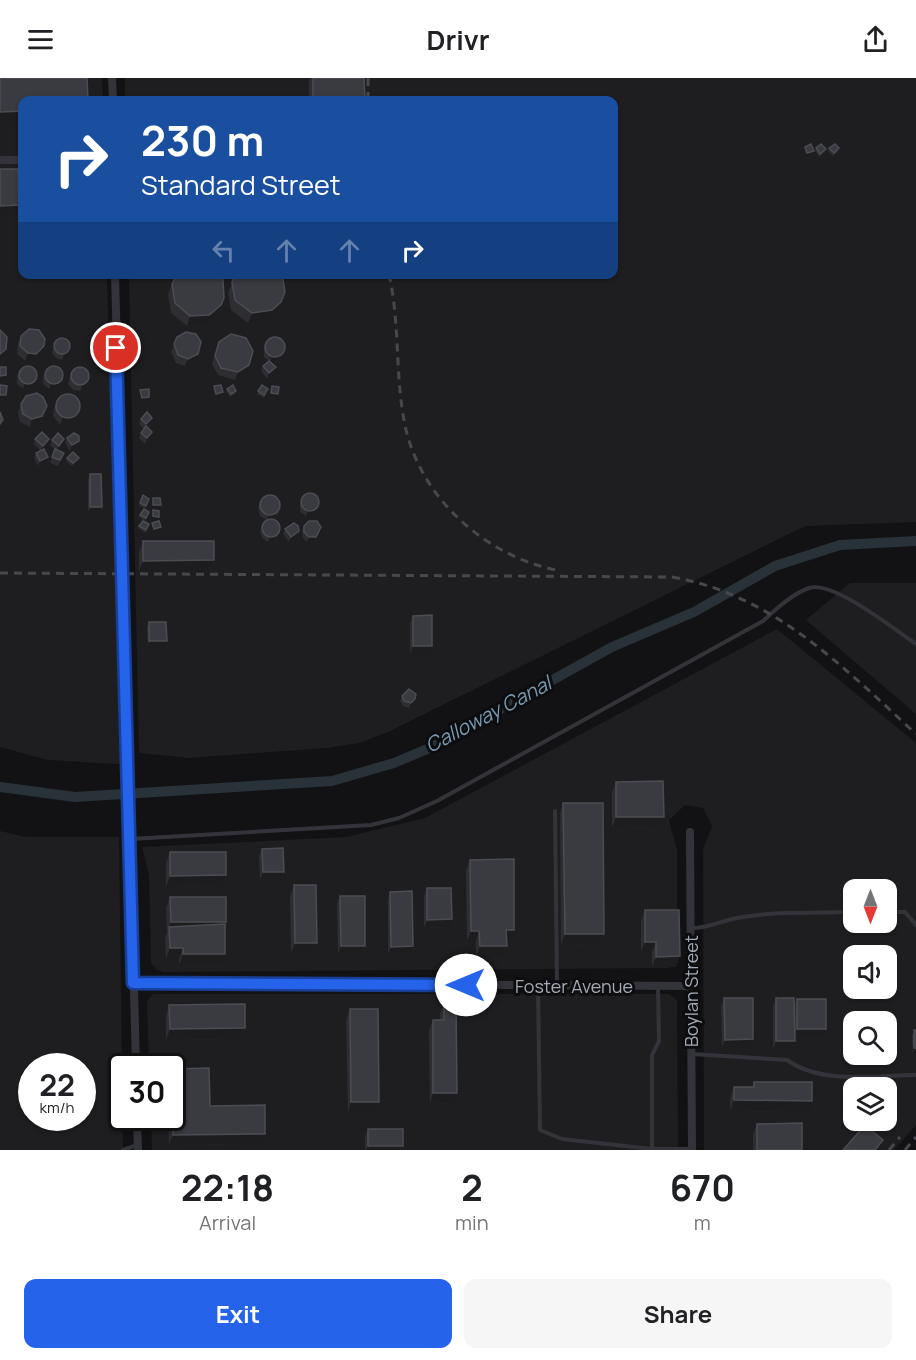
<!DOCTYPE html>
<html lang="en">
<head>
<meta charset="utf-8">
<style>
  :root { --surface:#fff; --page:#f6f6f6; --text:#202124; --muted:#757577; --accent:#2563eb }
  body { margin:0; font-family:Manrope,sans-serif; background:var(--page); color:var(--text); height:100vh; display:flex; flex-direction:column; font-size:22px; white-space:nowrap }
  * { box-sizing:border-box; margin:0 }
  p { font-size:20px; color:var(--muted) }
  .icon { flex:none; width:33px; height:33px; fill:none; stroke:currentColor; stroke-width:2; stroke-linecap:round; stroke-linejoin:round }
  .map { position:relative; height:1072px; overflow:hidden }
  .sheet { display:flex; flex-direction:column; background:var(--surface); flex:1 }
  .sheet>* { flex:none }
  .top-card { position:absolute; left:18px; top:18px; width:600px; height:183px; border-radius:12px; box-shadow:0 2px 4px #0004; background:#1a4fa0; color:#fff; overflow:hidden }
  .needle { width:39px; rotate:180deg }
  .controls { position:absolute; left:843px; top:801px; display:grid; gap:12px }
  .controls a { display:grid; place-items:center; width:54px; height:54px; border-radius:12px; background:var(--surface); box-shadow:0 2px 4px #0004; font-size:30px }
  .speed { position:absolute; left:18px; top:975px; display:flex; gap:12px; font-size:30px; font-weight:700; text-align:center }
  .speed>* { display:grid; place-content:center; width:78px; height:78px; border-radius:50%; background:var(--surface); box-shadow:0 2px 4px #0004; line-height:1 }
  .speed small { font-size:15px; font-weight:400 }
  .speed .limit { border:3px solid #111; border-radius:9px; background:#fff; color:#111 }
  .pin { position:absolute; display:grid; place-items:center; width:51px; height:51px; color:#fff; margin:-26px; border:3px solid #fff; border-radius:50%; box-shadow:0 2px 6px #0007 }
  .me { position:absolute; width:66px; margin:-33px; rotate:270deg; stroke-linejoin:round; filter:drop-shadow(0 0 4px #0008) }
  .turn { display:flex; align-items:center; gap:21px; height:126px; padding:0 24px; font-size:27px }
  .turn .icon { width:78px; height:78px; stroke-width:2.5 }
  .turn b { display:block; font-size:42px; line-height:51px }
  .lanes { display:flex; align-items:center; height:57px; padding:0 24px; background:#0003; justify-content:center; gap:30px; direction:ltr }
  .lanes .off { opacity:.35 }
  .eta { display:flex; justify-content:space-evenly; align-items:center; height:102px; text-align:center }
  .eta b { font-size:36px; font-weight:700; line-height:42px }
  .cta { display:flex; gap:12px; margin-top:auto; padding:12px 24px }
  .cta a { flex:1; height:69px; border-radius:12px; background:var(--accent); color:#fff; font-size:24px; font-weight:700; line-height:69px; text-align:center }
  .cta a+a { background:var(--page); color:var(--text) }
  header { display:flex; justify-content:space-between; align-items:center; height:78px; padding:0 24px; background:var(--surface); font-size:27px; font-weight:700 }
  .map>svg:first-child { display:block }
  .built { fill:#1e1e21; fill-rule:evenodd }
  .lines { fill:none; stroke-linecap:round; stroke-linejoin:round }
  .canal { stroke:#283238; stroke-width:10 }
  .lane { stroke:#333439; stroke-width:4 }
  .street { stroke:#333439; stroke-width:8 }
  .rail { stroke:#46484e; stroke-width:3; stroke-dasharray:8 6; stroke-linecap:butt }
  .wall { fill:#2e2e32 }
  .shaded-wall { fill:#1d1d20 }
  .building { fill:#3a3b40; stroke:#4b4d52; stroke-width:1.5 }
  .route-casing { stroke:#184099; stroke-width:15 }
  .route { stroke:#2563eb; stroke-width:10 }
  .labels { text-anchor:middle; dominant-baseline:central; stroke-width:6; stroke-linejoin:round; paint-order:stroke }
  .street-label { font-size:18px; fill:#a3a9b5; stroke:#0d0d0f }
  .water-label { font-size:20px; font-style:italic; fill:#799ab1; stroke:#0d0d0f }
</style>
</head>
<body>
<header><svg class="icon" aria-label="menu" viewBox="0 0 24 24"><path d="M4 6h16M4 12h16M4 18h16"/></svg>Drivr<svg class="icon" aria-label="share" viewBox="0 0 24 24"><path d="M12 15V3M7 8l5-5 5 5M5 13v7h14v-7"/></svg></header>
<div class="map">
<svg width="916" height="1072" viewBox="0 0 916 1072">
  <rect width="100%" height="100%" fill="#121214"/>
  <!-- built -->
  <g class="built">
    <path d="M0 0H102L103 22H22V196L107 197 120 685 117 686 48 682 0 669Z"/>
    <path d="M125 0H916V444L805 448 388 654 359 665 326 670 189 680 139 675 129 197 614 196V22H125Z"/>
    <path d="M850 505H916V636L806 542Z"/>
    <path d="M777 551 916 665V1047L894 1072H704L703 772 712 748 703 730 685 727 669 742 677 773V881L669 890 163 894 156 891 151 885 149 797 142 769 346 759 425 740ZM854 812H886V844H854ZM854 878H886V910H854ZM854 944H886V976H854ZM854 1010H886V1042H854Z"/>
    <path d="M0 753 26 759H119L123 1072H0ZM32 988H82V1040H32Z"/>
    <path d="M153 916H669L677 922 678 1072H152L151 1040H172V988H149L147 923Z"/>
  </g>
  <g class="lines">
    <!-- canal -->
    <path class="canal" d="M0 709 75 719 332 703 394 685 432 669 612 569 694 534 775 488 840 467 916 463"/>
    <!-- lane -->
    <g class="lane">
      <path d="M555 733 557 907"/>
      <path d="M131 761 371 747 399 740 437 723 763 543C776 531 792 516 809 510 833 502 895 552 916 566"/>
      <path d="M886 834H905L916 847"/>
      <path d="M692 850C708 850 721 843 737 840 775 833 815 835 854 834"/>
      <path d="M538 907 540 1052 562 1061 652 1071"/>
      <path d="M658 909 659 963 652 977V1071H692"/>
      <path d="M692 976 787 982C822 1007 875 997 916 997"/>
      <path d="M123 1072 137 1067"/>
    </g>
    <!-- street -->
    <g class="street">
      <path d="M112 0 113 22"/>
      <path d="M0 82H22"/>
      <path d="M115 196 136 988"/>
      <path d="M690 754 692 1072"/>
      <path d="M133 905 691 908"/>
      <path d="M137 1040 138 1072"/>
    </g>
    <!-- rail -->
    <g class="rail">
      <path d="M368 0V22"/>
      <path d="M389 196C400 245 395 294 404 342 417 417 483 477 556 492"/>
      <path d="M0 495 672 499C774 517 843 589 916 656"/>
      <path d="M889 1072 900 1059"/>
      <path d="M905 1072 916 1059"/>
    </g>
  </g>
  <!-- wall -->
  <g class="wall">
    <path d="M309 0H364L365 22H309Z"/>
    <path d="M816 70 825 73 819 79 815 72Z"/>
    <path d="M829 70H839L838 73 833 78 828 73Z"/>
    <path d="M235 196 277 234 268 243 248 245 231 232 228 215Z"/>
    <path d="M172 206 220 230 217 238 205 247 187 248 171 235 168 216Z"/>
    <path d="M21 258 42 276 33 284 25 283 17 276 18 265Z"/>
    <path d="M177 259 198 276 195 283 185 288 176 285 171 274Z"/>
    <path d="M55 264 67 278 62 282 56 280 52 275Z"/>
    <path d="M219 264 246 295 235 302 218 297 212 286Z"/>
    <path d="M266 265 283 277 276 284H270L276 289 274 294 267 301 261 293 263 288 269 283 264 279V271Z"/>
    <path d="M19 293 36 300 34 306 30 310 23 311 17 306V298Z"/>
    <path d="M71 293 86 309 80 313 73 312 68 306Z"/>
    <path d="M45 295 63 300 62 305 56 311H49L43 306V300Z"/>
    <path d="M227 311 236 315 230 319 226 313Z"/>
    <path d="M258 313 267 314 264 320 257 316Z"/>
    <path d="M57 322 79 333 76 341 70 347H60L53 338 54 330Z"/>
    <path d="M21 326 44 336 39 346 30 349 20 344 18 334Z"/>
    <path d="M141 341 150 345 147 349 151 359 145 366 139 360 141 355 144 351 139 346Z"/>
    <path d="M67 360 77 368 70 373 65 365Z"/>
    <path d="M35 361 47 366 41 373 48 379 46 384 38 388 34 380 36 375 41 373 34 366Z"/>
    <path d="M52 362 63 366 57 372 64 375 58 388 50 385 55 372 50 367Z"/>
    <path d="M67 380 78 382 72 388 66 383Z"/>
    <path d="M90 396 102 429 100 434H88V401Z"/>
    <path d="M143 417 149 421 145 430 139 428Z"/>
    <path d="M302 421 320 425 318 430 313 437 306 438 300 434V426Z"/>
    <path d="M260 425 279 434 275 440H274L278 457 274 463 268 464 262 460 260 453 266 442 260 438 258 430Z"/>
    <path d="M140 437H148L145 443 139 439Z"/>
    <path d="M139 448 148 449 145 455 138 450Z"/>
    <path d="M304 448 321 449 314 464H307L303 460 302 453Z"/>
    <path d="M285 451 299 453 298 458 289 464 283 456Z"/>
    <path d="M143 463 214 482 210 493H139V474Z"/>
    <path d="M413 538 429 576H410V545Z"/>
    <path d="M149 544 165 568H148L147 549Z"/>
    <path d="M402 618 414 627 409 630 403 628 400 623Z"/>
    <path d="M616 704 660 749 612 750V714Z"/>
    <path d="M563 725 604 856 600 866 561 867 560 736Z"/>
    <path d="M262 771 284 794 281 801 260 802 259 778Z"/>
    <path d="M170 774 223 808 166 809V785Z"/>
    <path d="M470 782 511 863H507V868L503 879H476V863H467L466 792Z"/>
    <path d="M294 807 317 865 313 875H291L290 818Z"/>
    <path d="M427 810 449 849 424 850V818Z"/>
    <path d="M390 814 413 868 410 876H388V821Z"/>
    <path d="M340 818 365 868 362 875 338 876 337 826Z"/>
    <path d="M170 819 226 844 225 848 221 886 179 887V881H166L165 859 167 855 166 830Z"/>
    <path d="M645 832 676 889H652V874H641V843Z"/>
    <path d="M724 920 750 969H722L721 928Z"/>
    <path d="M776 920 794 928 797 921 824 959H795L792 970 773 971V928Z"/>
    <path d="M444 924 453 1025 430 1026 429 952 433 942H440V935Z"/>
    <path d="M169 927 245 950 241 961 166 962V938Z"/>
    <path d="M350 931 375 1034 348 1035 346 942Z"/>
    <path d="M914 952 916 976H913L912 958Z"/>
    <path d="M754 1004 808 1034 730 1033V1020L734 1009H752Z"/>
    <path d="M210 1028 261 1066 169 1067 168 1040H172Z"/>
    <path d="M757 1046 802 1072H753V1056Z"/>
    <path d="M368 1051 403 1068 402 1072H365V1059Z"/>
  </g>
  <!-- shaded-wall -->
  <g class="shaded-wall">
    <path d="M22 33V44H0V34Z"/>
    <path d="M814 73 813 75 806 78 807 75Z"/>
    <path d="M19 127 15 138H0V128Z"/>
    <path d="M285 214 277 234 268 243 248 245 252 235Z"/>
    <path d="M224 220 217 238 205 247 187 248 190 238Z"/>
    <path d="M44 268 42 276 33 284 25 283 28 275Z"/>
    <path d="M6 271 3 279 0 281V276Z"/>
    <path d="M285 272 283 277 276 284H270L272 278Z"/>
    <path d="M69 273 67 278 62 282 64 276Z"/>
    <path d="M198 276 195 283 185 288 188 281Z"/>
    <path d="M249 287 246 295 235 302 238 294Z"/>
    <path d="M276 289 274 294 267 301 269 295Z"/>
    <path d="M6 297 4 303H0V298Z"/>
    <path d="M36 300 34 306 30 310 23 311 25 305Z"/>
    <path d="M63 300 62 305 56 311H49L51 306Z"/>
    <path d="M88 303 86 309 80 313 82 308Z"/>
    <path d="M223 314 222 317 215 319 216 316Z"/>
    <path d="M271 315 278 316 277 319 270 318Z"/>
    <path d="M0 317H6L5 322H0Z"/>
    <path d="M149 319 148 321 141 322 142 320Z"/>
    <path d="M47 328 39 346 30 349 32 341Z"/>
    <path d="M79 333 76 341 70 347H60L63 339Z"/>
    <path d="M152 340 150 345 144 351 146 346Z"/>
    <path d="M152 354 151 359 145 366 147 360Z"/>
    <path d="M49 361 47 366 41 373 43 368Z"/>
    <path d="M64 361 63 366 57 373 59 368Z"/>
    <path d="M79 363 77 368 70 373 72 367Z"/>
    <path d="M48 379 46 384 38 388 40 383Z"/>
    <path d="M320 425 318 430 313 437 306 438 308 433Z"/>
    <path d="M153 427H161L160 429 152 430Z"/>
    <path d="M280 428 275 440 267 442 269 437Z"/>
    <path d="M90 429H102L100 434H88Z"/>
    <path d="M153 438 159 439 158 442 152 441Z"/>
    <path d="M161 449 160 452 153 454 154 451Z"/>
    <path d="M321 449 314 464H307L309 459Z"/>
    <path d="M280 451 274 463 268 464 270 459Z"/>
    <path d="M299 453 298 458 289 464 291 459Z"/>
    <path d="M214 482 210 493H139L143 483Z"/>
    <path d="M149 563H167L165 568H148Z"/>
    <path d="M413 568H432L429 576H410Z"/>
    <path d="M415 621 414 627 409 630 411 625Z"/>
    <path d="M616 739H664L660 749 612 750Z"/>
    <path d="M263 794H284L281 801 260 802Z"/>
    <path d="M226 797 223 808 166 809 170 798Z"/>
    <path d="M452 841 449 849 424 850 427 842Z"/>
    <path d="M171 844H226L222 854 169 849 167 855Z"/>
    <path d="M506 852H514L511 863H503Z"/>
    <path d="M471 853H479L476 863H467Z"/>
    <path d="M565 856H604L600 866 561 867Z"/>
    <path d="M645 864H656L652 874H641Z"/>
    <path d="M295 865H317L313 875H291Z"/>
    <path d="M341 868H365L362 875 338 876Z"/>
    <path d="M413 868 410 876H388L391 869Z"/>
    <path d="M480 868H507L503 879H476Z"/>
    <path d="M170 870H183L179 881H166Z"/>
    <path d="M183 876H225L221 886 179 887Z"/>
    <path d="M680 878 676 889H652L656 879Z"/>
    <path d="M245 950 241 961 166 962 170 951Z"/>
    <path d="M797 951H826L824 959H794Z"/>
    <path d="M753 961 750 969H722L725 962Z"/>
    <path d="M776 963H795L792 970 773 971Z"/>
    <path d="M914 970H916V976H913Z"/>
    <path d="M433 1015H457L453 1025 430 1026Z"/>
    <path d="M734 1022 812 1023 808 1034 730 1033Z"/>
    <path d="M351 1024H379L375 1034 348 1035Z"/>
    <path d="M265 1056 261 1066 169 1067 173 1057Z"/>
    <path d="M883 1062 879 1072H875Z"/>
    <path d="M368 1068H403L402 1072H366Z"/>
  </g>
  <!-- building -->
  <g class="building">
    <path d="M0 0H87L88 22H22V33L0 34Z"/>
    <path d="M313 0H364L365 22H313Z"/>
    <path d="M811 66 814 73 807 75 805 69Z"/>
    <path d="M821 66 826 71 820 76 816 70Z"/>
    <path d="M835 66 839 70 834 75 829 70Z"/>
    <path d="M0 91H18L19 127 0 128Z"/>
    <path d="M177 196H219L223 202 224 220 221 227 209 237 190 238 175 225 172 206Z"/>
    <path d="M235 196H282L285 214 281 224 272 232 252 235 235 222 232 204Z"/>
    <path d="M29 251 39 252 45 261 44 268 36 276 28 275 20 268 21 258Z"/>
    <path d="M0 252 7 259 6 271 0 276Z"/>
    <path d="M186 254 196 256 201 264 198 276 188 281 178 277 174 266 177 259Z"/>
    <path d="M231 256 246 260 253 273 249 287 238 294 221 290 215 278 219 264Z"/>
    <circle cx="275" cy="269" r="10"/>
    <circle cx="62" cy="268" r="8"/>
    <path d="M269 283 276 289 269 295 263 288Z"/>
    <circle cx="54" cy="297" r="9"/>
    <circle cx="28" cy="297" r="9"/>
    <circle cx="80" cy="298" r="9"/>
    <path d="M0 289H6V297L0 298Z"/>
    <path d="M0 307 7 308 6 317H0Z"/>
    <path d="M221 307 223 314 216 316 214 308Z"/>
    <path d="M233 307 236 313 231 316 227 311Z"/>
    <path d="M262 307 268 311 264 317 258 313Z"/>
    <path d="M272 308 279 309 278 316 271 315Z"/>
    <path d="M149 311V319L142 320 140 312Z"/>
    <path d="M37 315 43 319 47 328 42 338 32 341 23 336 21 326 26 318Z"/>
    <circle cx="68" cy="328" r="12"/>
    <path d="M0 334 3 342 0 346Z"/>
    <path d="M147 334 152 340 146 346 141 341Z"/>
    <path d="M146 348 152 354 147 360 141 355Z"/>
    <path d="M42 354 49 361 43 368 35 361Z"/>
    <path d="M58 355 64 361 59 368 52 362Z"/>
    <path d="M74 355 79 358V363L72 367 67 360Z"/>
    <path d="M44 371 48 379 40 383 36 375Z"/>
    <path d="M55 371 64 375 60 382 52 379Z"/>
    <path d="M73 374 79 380 73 385 67 380Z"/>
    <path d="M90 396H101L102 429H90Z"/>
    <circle cx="310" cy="424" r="9"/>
    <path d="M143 417 149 421 146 428 140 425Z"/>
    <circle cx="270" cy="427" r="10"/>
    <path d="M153 420H160L161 427H153Z"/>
    <path d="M144 431 149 434 146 440 140 437Z"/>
    <path d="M153 432 159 433V439L153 438Z"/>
    <circle cx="271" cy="450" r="9"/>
    <path d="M143 443 149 446 146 452 139 448Z"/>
    <path d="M159 443 161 449 154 451 152 445Z"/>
    <path d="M309 443H317L321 449 316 459H309L304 454V448Z"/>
    <path d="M294 445 298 448 299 453 291 459 285 451Z"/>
    <path d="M143 463H214V482L143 483Z"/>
    <path d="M432 537V568H413V538Z"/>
    <path d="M149 544H166L167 563H149Z"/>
    <path d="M409 611 416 616 415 621 411 625 404 623 402 618Z"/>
    <path d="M663 703 664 739H616V704Z"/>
    <path d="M563 725H603L604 856H565Z"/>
    <path d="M283 770 284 794H263L262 771Z"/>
    <path d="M170 774H226V797L170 798Z"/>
    <path d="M514 781V852H506L507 868H480L479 853H471L470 782Z"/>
    <path d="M294 807H316L317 865H295Z"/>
    <path d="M427 810H451L452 841 427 842Z"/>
    <path d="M412 813 413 868 391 869 390 814Z"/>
    <path d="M340 818H365V868H341Z"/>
    <path d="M170 819H226V844H171Z"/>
    <path d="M645 832H679L680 878 656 879V864H645Z"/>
    <path d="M225 846V876H183V870H170L169 849Z"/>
    <path d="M724 920H753V961L725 962Z"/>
    <path d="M776 920H794L795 963H776Z"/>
    <rect x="797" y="921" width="29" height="30"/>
    <path d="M444 924H456L457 1015H433V942H444Z"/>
    <path d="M245 926V950L170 951 169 927Z"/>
    <path d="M350 931H378L379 1024H351Z"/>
    <rect x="914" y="952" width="2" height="18"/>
    <path d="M209 990 210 1028 265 1027V1056L173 1057 172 991Z"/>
    <path d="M754 1004H812V1023L734 1022V1009H754Z"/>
    <path d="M802 1045V1072H757V1046Z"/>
    <path d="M865 1047 883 1062 875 1072H843Z"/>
    <rect x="368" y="1051" width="35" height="17"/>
  </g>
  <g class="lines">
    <defs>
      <path id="route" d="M116 270 133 905 466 907"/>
    </defs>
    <!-- route casing -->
    <use href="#route" class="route-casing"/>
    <!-- route -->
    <use href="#route" class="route"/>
  </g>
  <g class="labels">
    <!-- street labels -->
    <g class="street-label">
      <text x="574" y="908">Foster Avenue</text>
      <text transform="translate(691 913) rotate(-90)">Boylan Street</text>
    </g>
    <!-- water labels -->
    <g class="water-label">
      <text transform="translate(488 636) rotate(-28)">Calloway Canal</text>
    </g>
  </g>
</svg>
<div class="controls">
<a><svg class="needle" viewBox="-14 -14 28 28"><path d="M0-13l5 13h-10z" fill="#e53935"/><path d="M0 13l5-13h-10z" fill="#757577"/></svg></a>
<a><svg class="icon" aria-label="sound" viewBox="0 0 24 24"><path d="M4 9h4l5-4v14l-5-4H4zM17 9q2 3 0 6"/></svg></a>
<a><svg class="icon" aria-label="search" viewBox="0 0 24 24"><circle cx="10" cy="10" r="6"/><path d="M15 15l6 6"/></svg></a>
<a><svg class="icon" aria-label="layers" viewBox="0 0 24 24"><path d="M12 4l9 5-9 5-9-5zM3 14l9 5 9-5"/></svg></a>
</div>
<div class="speed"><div>22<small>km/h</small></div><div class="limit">30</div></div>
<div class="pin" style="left:116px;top:270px;background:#d93025"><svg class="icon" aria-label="arrive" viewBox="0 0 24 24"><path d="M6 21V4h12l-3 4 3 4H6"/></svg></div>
<svg class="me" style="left:466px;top:907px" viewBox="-20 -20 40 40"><circle r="19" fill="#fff"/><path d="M0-13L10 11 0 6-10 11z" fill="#2563eb"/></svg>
<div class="top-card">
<div class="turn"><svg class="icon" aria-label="right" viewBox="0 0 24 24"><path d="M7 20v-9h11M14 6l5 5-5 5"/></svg><div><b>230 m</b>Standard Street</div></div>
<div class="lanes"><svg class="icon off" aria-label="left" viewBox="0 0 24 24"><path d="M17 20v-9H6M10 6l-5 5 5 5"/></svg><svg class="icon off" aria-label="ahead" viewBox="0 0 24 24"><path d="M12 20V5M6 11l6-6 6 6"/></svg><svg class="icon off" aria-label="ahead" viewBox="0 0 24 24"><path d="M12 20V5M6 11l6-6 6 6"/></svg><svg class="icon" aria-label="right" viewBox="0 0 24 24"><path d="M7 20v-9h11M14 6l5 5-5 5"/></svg></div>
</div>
</div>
<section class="sheet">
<div class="eta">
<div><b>22:18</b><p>Arrival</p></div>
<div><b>2</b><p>min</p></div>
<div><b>670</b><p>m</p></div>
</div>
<div class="cta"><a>Exit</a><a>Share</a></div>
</section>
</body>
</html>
